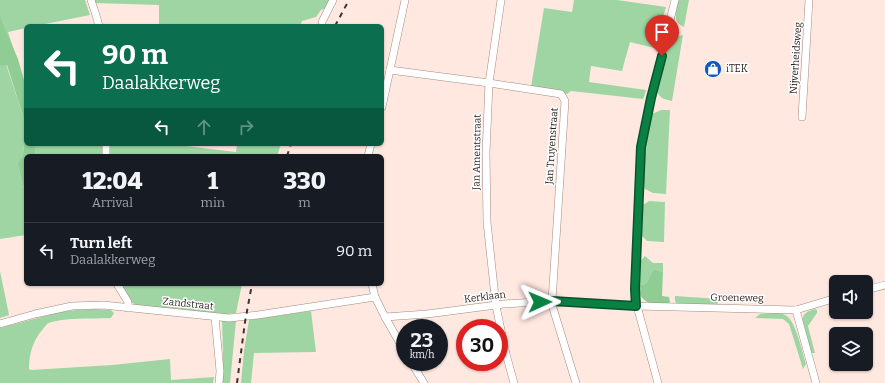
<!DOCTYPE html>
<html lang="en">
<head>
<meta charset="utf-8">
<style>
  :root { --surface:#171b24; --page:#242831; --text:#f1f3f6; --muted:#9ea1a6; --line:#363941 }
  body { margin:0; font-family:Bitter,serif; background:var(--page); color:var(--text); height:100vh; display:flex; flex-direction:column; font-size:15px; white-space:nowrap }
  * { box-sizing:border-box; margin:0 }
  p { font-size:13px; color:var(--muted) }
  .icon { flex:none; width:22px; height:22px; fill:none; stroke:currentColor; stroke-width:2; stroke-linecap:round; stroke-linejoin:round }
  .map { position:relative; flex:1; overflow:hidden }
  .panel { position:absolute; left:24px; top:154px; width:360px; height:132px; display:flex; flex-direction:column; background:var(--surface); border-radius:6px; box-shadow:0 1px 3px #0004 }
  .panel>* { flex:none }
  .guide { position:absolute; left:24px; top:24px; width:360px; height:122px; border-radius:6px; box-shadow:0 1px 3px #0004; background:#0b6e4f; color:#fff; overflow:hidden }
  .tools { position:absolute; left:829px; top:275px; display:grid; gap:8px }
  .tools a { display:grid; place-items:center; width:44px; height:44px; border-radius:6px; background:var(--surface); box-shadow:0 1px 3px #0004; font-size:20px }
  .speed { position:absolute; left:396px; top:319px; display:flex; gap:8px; font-size:20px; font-weight:700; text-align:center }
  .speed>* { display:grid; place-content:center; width:52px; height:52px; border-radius:50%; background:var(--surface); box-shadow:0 1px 3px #0004; line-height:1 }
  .speed small { font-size:10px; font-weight:400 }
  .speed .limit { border:6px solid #d22; background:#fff; color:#111 }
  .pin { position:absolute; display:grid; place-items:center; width:34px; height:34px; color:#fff; margin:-41px -17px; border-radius:50% 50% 50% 0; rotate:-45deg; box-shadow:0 0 4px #0007 }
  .pin .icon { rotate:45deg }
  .me { position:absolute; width:44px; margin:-22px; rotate:89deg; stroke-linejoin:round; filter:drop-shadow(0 0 3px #0008) }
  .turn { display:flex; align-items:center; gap:14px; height:84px; padding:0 12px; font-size:18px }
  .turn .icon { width:52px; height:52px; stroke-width:2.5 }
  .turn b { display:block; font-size:28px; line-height:34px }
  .lanes { display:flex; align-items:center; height:38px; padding:0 12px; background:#0003; justify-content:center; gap:20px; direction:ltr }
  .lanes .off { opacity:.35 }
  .eta { display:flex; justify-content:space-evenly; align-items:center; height:68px; text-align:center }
  .eta b { font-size:24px; font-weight:800; line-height:28px }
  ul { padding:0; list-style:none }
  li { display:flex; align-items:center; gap:12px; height:56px; padding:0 12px; border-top:1px solid var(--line) }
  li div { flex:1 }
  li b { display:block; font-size:15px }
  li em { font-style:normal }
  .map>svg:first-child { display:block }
  .green { fill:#9ed5a3 }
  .forest { fill:#8fcd95 }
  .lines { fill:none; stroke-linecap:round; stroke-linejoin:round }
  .street-casing { stroke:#a48a81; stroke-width:8 }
  .street { stroke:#fff; stroke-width:7 }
  .rail { stroke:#3e332e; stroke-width:2; stroke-dasharray:5 5; stroke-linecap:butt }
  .route-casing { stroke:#07532c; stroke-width:10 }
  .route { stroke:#0b8043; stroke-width:7 }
  .labels { text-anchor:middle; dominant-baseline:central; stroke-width:3; stroke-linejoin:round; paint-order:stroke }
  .street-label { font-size:10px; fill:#281e1a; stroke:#fff }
  .poi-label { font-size:10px; fill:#281e1a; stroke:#fff; text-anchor:start }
</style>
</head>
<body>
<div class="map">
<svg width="885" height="383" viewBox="0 0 885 383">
  <rect width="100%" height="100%" fill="#ffe8e0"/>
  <!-- green -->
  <g class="green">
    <path d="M0 0H85L90 15 35 26H26V28L8 32 17 59 0 62Z"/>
    <path d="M93 0H330L326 8 321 10 316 17 302 21 301 24 314 26 325 24 327 26H159V5L94 3Z"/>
    <path d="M574 0H617L666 7 654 48 630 42 622 71 591 66 589 82 646 90 644 97 643 99 571 91 567 94 531 89 532 81 544 8 572 12Z"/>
    <path d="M678 0H689L684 27C672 22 676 10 678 0Z"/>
    <path d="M683 35 672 101C663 99 658 98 657 88L667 46 675 38 678 36Z"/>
    <path d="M6 64 23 116 25 128 23 156 17 163 26 195V235L0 239V66Z"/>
    <path d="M661 110H670L666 194 653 193 645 189 642 181 643 145 648 120 652 114Z"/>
    <path d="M36 144H102V156H35Z"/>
    <path d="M108 144H169L236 152 237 145 226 144H281L277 156H109Z"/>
    <path d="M649 201 665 202 664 242 647 241 642 236 643 205Z"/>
    <path d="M645 256 653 263H663V272L654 269C650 274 649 279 646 284L637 285C638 274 636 264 645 256Z"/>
    <path d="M0 271 9 315 0 318Z"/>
    <path d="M121 284H242L236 313 217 315 135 305 130 301Z"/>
    <path d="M675 296 719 299 718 303 716 305 677 304 675 301Z"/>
    <path d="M94 309 111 310 114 313 111 318C97 319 59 317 47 324 47 325 43 328 43 329 33 340 29 354 29 369L31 370 112 365 170 359 171 380 214 377 213 383H0V328L60 312 76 310Z"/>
    <path d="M815 309 817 310V313L808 326 815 353H812L810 352C808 345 806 339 805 332 801 320 800 313 815 309Z"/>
    <path d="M311 311 316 352 254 353 251 383H241L244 351 249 320Z"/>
    <path d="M760 314C767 314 779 312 785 315 796 320 802 352 806 364L803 369 789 324 783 319 755 318Z"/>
    <path d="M222 318 236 321 230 383H221L223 356Z"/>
  </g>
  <!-- forest -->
  <g class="forest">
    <path d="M0 16 4 27 18 59 26 87V144H36L35 156H26V195L17 163 23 156 25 128 23 116 7 65 0 66Z"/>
    <path d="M654 269 663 272 662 296 669 297 670 302 667 304C650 303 641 305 637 285L646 284C649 279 650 274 654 269Z"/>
  </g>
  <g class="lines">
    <defs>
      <g id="street">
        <path d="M91 0 96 15 99 26"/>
        <path d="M501 0 489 83 486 153 487 222 496 306 506 354 514 383"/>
        <path d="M322 22 333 0"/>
        <path d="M390 70 489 83 561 94 565 101 552 301 553 308 576 383"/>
        <path d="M382 107 405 0"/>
        <path d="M802 117 809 0"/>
        <path d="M106 144V156"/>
        <path d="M368 156 371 144"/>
        <path d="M117 284 128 302V308"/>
        <path d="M372 284 375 297 385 317 405 352"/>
        <path d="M866 290 885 285"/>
        <path d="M796 310 816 383"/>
        <path d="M215 317 220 371 219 383"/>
        <path d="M385 317 427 314 504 304 552 301 637 306 796 310 836 298"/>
        <path d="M0 324 35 314 72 306 103 305 229 318 258 315 375 297"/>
        <path d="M411 362 424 383"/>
        <path d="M658 383 637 306 635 289 641 147 651 98 675 0"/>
      </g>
    </defs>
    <!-- street casing -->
    <use href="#street" class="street-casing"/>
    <!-- street -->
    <use href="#street" class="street"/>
    <!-- rail -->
    <g class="rail">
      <path d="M335 26 349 0"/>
      <path d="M287 156 291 144"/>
      <path d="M237 383 245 322 252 284"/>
    </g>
  </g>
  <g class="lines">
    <defs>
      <path id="route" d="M540 302 552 301 636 306 635 289 641 147 651 98 662 56"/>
    </defs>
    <!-- route casing -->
    <use href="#route" class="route-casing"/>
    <!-- route -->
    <use href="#route" class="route"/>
  </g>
  <!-- icons -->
  <defs>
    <symbol id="shop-disc" viewBox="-11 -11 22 22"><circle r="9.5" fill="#1258c3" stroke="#fff"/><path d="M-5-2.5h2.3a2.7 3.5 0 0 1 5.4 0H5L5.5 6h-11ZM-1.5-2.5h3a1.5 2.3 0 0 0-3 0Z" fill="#fff"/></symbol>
  </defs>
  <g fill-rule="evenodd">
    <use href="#shop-disc" x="703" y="59" width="20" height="20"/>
  </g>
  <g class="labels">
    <!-- street labels -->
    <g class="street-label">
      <text transform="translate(796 58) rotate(-86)">Nijverheidsweg</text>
      <text transform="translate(552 146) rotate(-86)">Jan Truyenstraat</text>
      <text transform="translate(477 152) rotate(-89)">Jan Amentstraat</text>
      <text transform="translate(485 297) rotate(-7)">Kerklaan</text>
      <text transform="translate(737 298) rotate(1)">Groeneweg</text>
      <text transform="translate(188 304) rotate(6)">Zandstraat</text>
    </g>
    <!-- poi labels -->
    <g class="poi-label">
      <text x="726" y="69">iTEK</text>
    </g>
  </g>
</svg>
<div class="tools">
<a><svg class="icon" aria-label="sound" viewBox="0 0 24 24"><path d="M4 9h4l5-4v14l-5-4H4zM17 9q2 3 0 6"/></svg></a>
<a><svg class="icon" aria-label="layers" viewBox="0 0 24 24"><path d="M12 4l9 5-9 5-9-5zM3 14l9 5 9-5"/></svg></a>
</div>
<div class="speed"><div>23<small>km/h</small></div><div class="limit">30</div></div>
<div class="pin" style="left:662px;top:56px;background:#d93025"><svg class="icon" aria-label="arrive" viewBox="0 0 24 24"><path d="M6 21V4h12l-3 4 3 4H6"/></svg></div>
<svg class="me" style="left:540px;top:302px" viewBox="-20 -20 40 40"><path d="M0-17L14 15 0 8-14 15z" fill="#0b8043" stroke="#fff" stroke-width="4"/></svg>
<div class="guide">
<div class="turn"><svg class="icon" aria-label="left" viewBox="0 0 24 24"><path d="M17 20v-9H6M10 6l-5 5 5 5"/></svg><div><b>90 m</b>Daalakkerweg</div></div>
<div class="lanes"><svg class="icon" aria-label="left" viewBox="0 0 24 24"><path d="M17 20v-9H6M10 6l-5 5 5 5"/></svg><svg class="icon off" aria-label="ahead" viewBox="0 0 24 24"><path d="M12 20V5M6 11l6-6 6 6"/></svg><svg class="icon off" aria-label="right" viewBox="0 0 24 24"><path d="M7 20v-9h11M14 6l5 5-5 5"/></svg></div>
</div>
<section class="panel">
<div class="eta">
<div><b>12:04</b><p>Arrival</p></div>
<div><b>1</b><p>min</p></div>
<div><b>330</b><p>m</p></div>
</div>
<ul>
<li><svg class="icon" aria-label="left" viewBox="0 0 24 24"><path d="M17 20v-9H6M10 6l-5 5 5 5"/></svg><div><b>Turn left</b><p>Daalakkerweg</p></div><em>90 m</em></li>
</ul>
</section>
</div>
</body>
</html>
